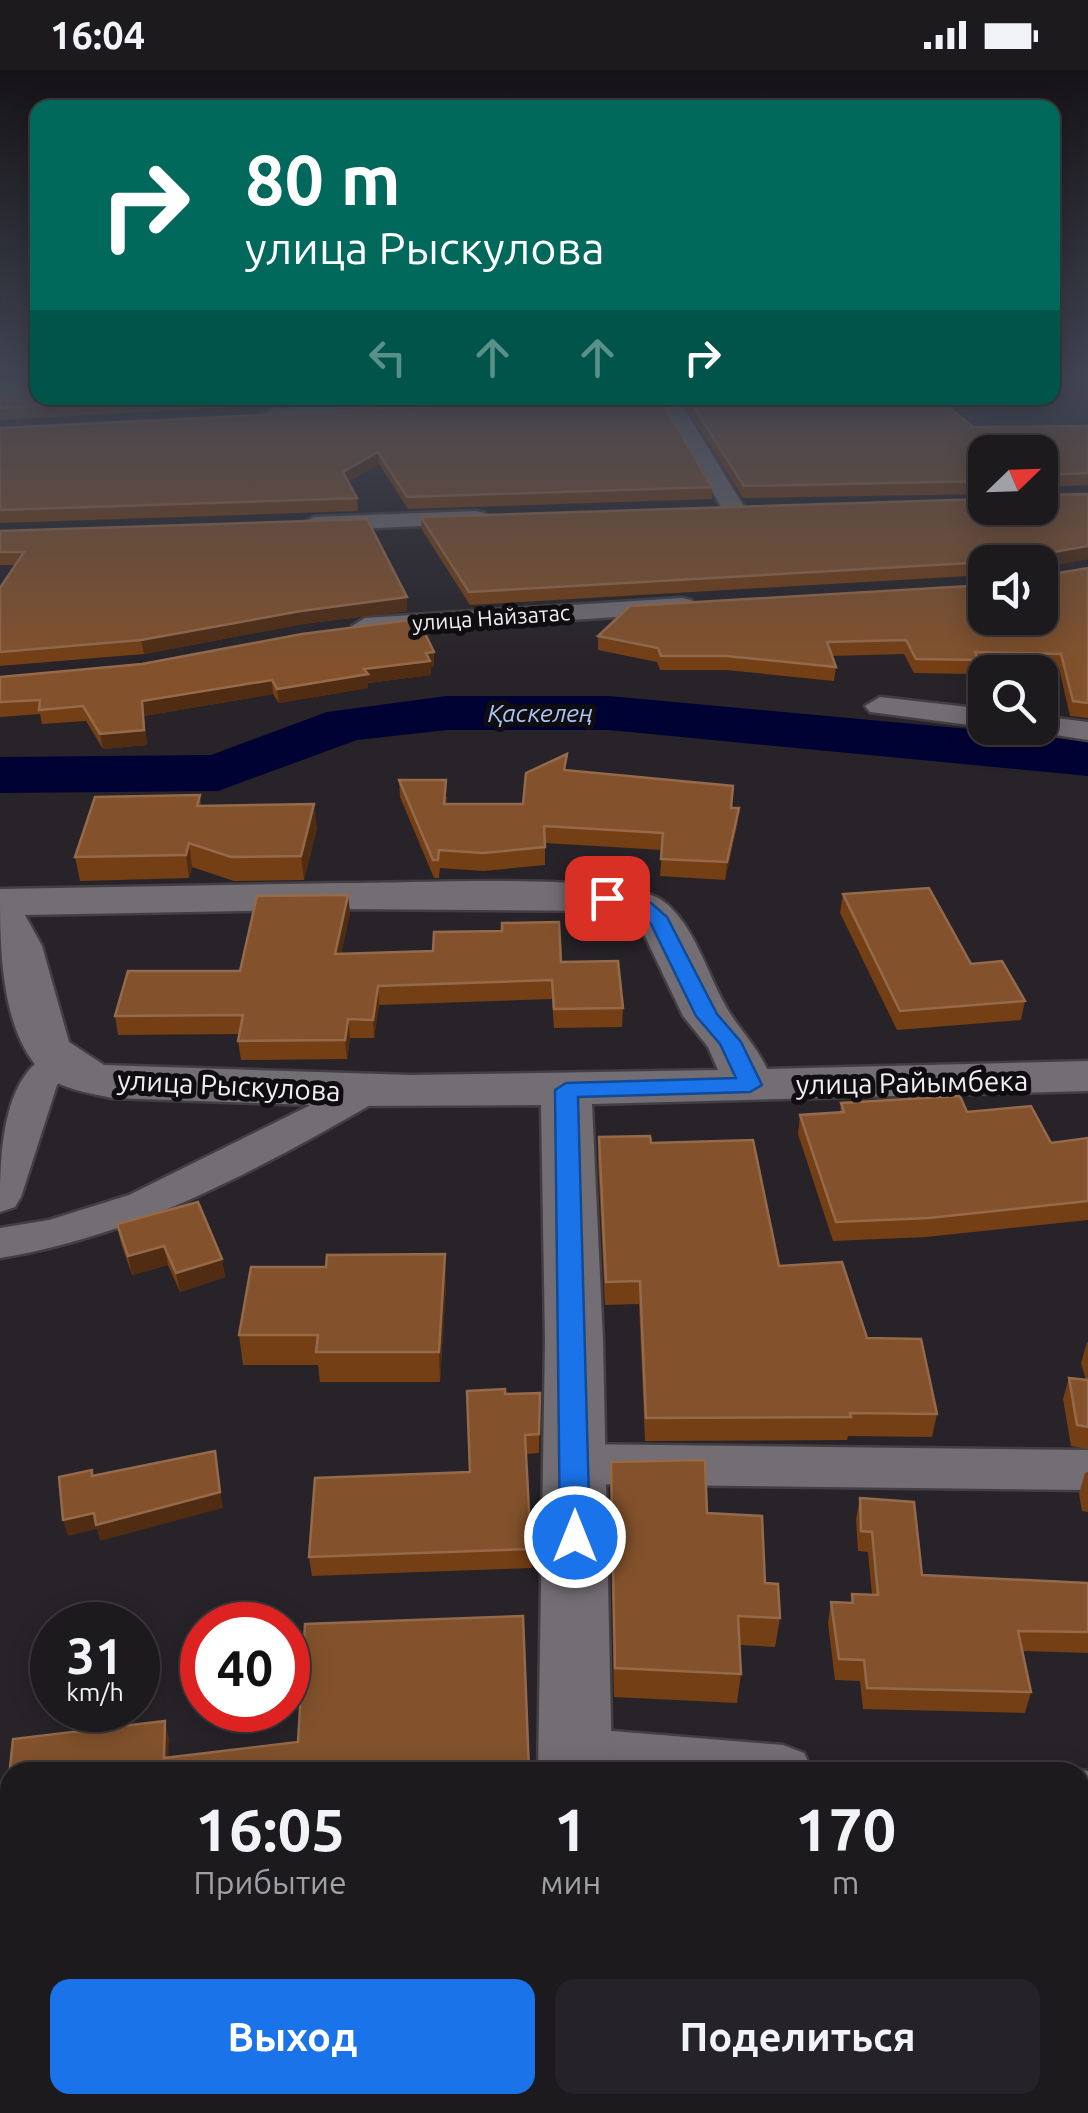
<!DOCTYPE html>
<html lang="ru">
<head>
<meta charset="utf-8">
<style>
  :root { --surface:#1d1a1e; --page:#252327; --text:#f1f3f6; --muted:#a0a1a4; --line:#3b383c; --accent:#1a73e8 }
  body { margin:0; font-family:Ubuntu,sans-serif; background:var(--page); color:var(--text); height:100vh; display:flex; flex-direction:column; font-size:38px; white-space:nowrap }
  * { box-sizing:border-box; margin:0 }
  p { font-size:32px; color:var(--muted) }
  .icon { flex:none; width:55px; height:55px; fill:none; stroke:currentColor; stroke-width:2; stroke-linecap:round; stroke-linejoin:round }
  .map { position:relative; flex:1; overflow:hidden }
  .details { position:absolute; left:0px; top:1692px; width:1090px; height:352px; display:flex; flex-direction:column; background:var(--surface); border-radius:30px 30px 0 0; box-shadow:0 5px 25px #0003,0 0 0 2px var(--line) }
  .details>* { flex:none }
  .banner { position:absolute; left:30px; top:30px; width:1030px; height:305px; border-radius:20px; box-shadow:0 5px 25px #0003,0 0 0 2px var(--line); background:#00695c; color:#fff; overflow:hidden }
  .needle { width:65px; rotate:67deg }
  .fabs { position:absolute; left:968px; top:365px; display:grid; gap:20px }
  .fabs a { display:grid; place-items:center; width:90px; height:90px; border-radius:20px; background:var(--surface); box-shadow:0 5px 25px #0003,0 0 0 2px var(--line); font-size:50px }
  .speed { position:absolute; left:30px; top:1532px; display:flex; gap:20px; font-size:50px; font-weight:700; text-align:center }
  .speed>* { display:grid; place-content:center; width:130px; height:130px; border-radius:50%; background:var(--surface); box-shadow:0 5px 25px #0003,0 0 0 2px var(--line); line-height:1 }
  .speed small { font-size:25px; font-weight:400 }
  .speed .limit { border:15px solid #d22; background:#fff; color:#111 }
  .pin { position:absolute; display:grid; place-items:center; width:85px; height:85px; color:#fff; margin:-42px; border-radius:20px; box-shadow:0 5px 15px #0006 }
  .me { position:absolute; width:110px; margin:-55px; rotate:0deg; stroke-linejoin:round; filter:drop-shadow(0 0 8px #0008) }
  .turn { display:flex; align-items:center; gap:35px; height:210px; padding:0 50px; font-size:45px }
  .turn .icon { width:130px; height:130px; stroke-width:2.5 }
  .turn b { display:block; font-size:70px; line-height:85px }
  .lanes { display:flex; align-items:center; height:95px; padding:0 50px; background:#0003; justify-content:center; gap:50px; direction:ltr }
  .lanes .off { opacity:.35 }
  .eta { display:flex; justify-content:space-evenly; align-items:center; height:170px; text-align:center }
  .eta b { font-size:60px; font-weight:600; line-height:70px }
  .cta { display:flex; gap:20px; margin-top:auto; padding:20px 50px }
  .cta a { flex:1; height:115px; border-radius:20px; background:var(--accent); color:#fff; font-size:40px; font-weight:600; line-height:115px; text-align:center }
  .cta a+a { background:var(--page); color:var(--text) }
  .status { display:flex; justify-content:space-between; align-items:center; height:70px; padding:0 50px; background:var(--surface); direction:ltr }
  .status svg { height:28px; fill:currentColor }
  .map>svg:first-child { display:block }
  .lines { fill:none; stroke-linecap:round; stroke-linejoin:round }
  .river { fill:#000234; fill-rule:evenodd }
  .minor-casing { stroke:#423e42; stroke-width:5 }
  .tertiary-casing { stroke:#423e42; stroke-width:5 }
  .minor { fill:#726e73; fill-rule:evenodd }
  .tertiary { fill:#726e73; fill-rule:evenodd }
  .wall { fill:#753f15 }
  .shaded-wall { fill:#502c12 }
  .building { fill:#83522c; stroke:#946a4b; stroke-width:2.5 }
  .route { fill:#1a73e8; stroke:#114b97; stroke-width:2.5 }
  .labels { text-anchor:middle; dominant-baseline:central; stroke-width:10; stroke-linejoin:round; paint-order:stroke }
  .far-street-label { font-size:22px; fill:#f1eef2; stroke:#0f0d0f }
  .far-water-label { font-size:25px; font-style:italic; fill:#a8c3f5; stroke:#0f0d0f }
  .street-label { font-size:28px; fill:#f1eef2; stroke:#0f0d0f }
</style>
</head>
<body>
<div class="status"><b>16:04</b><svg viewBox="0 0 49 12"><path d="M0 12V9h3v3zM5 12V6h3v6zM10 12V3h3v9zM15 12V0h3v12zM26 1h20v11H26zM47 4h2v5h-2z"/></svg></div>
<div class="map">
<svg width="1088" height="2043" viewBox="0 0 1088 2043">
  <rect width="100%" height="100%" fill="#272328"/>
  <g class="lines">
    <!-- river -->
    <path class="river" d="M447 626H609L1088 670V706L609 660H447L357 670 218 721 0 723V687L211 685 327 642Z"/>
    <defs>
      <g id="minor">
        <path d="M517 328H678L746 440 734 447 726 445 660 332 274 350 264 344 274 338Z"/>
        <path d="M476 441 484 443 488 448 484 453 314 461 302 454 314 447Z"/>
        <path d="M682 528 691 530 695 536 691 542 365 564 352 556 365 548Z"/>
        <path d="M880 627 985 639V657L870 642 865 636Z"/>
        <path d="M1040 646 1088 652V670L1029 661 1027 658H1040Z"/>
        <path d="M60 980 74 983 80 992 57 1015 21 1127 15 1137 0 1142C0 1088 0 997 60 980Z"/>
        <path d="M365 1008 379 1012 385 1021 379 1030C257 1100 140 1165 0 1188V1158L49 1150 129 1125Z"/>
        <path d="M575 1374 1088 1380V1420L575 1414 557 1408 550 1394 557 1380Z"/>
        <path d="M576 1658 783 1675 804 1683 813 1702H555L547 1685 555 1666Z"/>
        <path d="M1080 1700 1088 1701V1757L1080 1756V1702H1073Z"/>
      </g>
      <g id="tertiary">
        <path d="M343 813C403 814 623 801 663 831 694 854 707 903 725 935 738 958 756 975 767 999L1088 991V1021L592 1034 603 1270 612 1702H538L545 1270 541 1035 343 1036 112 1028C90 1023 64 1020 45 1005 0 964 0 877 0 819ZM343 839 607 841 629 846 641 858 683 946 708 977 718 1000 411 1005 104 995 69 972 42 876 25 845Z"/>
        <rect x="529" y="2035" width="86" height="8"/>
      </g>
    </defs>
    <!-- minor casing -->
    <use href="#minor" class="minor-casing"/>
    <!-- tertiary casing -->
    <use href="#tertiary" class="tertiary-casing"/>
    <!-- minor -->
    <use href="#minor" class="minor"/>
    <!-- tertiary -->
    <use href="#tertiary" class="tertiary"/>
  </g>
  <!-- wall -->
  <g class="wall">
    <path d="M0 311 38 328H397L0 350Z"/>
    <path d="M597 328 712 417V429L408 439 379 394 348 412 357 428 358 441 0 453V358Z"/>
    <path d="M680 328H938L973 357 1088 356V415L1041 417 985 382V424L743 428Z"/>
    <path d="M1088 424V489L1041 497 1040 506 1088 498V648L1070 646 1059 598 977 597 975 604 914 603 904 584 832 586 836 597 834 611 726 600H660L657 592 598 580V566L630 536 985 515V548H1040V492H985V505L470 535 422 460 421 447 985 429V438H1040V425Z"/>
    <path d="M0 461 407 527V541L303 554 144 584 0 596V518L15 495H0Z"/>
    <path d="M434 582V596L431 597V605L368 613V618L279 633 273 624 144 646 147 675 103 679 86 651 42 654 40 644 0 647V607Z"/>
    <path d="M567 700 731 738H739L737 756 725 810 660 806 662 780 545 773V795L483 801 440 798 439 808H434L400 727 399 710 447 727 446 734H523Z"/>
    <path d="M200 725 201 736 317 758 304 810 234 811 192 797 189 808 80 811 75 787Z"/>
    <path d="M843 824 971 894 1025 931 1021 950 897 960 840 843Z"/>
    <path d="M348 825 350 843 341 884 561 892 623 938 622 957 554 958 552 929 379 935 374 968H350L347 989 241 990 238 971 239 964 118 965 115 946 240 901Z"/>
    <path d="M841 1033 967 1042 1051 1073 1088 1068V1150L926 1167 833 1171 798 1064 800 1045 840 1042Z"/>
    <path d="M599 1067 651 1073 779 1196 867 1268 937 1344 932 1367 848 1366 847 1370 645 1371 639 1234 605 1235 598 1089Z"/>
    <path d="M117 1154 222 1189 225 1207 180 1222 168 1195 132 1205 121 1173Z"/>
    <path d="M446 1213 440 1312H320L318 1295H243L239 1265Z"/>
    <path d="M1087 1272H1088V1379L1071 1376 1063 1329 1069 1308 1086 1310 1081 1293Z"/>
    <path d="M540 1323 539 1383 526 1384 532 1498 312 1506 309 1487 470 1402 505 1324Z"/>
    <path d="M611 1392 707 1443 765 1513 780 1548 775 1577 740 1575 741 1604 737 1633 614 1627 610 1421Z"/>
    <path d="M1088 1402V1442L1082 1441 1079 1424 1085 1403Z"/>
    <path d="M860 1428 922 1505 1088 1513V1583L1023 1581 1031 1622 1025 1643 863 1639 860 1611 835 1610 828 1553 831 1532 851 1533 852 1524 872 1525 868 1482 858 1481 856 1449Z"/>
    <path d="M1088 2027V2043H1080Z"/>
    <path d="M174 2035H440V2043H106Z"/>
  </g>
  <!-- shaded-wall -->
  <g class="shaded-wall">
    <path d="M378 382 379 394 344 414 343 402Z"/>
    <path d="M1088 476V489L1040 497 1042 484Z"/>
    <path d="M407 527V541L303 554 144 584 141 570 301 541Z"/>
    <path d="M434 582V596L431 597V605L368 613V618L279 633 277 619Z"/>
    <path d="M272 610 273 624 144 646 147 675 103 679 100 664 142 631Z"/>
    <path d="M314 734 317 758 304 810 301 786Z"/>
    <path d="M739 738 737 756 725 810 727 792Z"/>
    <path d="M189 773 192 797 189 808 186 785Z"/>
    <path d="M348 825 350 843 337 903 335 884Z"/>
    <path d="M378 916 379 935 374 968 373 950Z"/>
    <path d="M348 949 350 968 347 989 345 970Z"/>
    <path d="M164 1176 168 1195 132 1205 128 1186Z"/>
    <path d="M445 1184 446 1213 440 1312 439 1282Z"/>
    <path d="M222 1189 225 1207 180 1222 176 1203Z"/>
    <path d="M215 1381 223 1438 100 1471 97 1459 68 1466 63 1450Z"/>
    <path d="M165 1651 169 1669 168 1702 164 1688Z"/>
  </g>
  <!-- building -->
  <g class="building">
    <path d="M0 311H38V328H194L0 338Z"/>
    <path d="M597 328H660L712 417 407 427 378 382 343 402 357 428 0 440V358Z"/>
    <path d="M688 328H938L973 357 1088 356V403L1042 405 1040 422V382H985V411L744 416Z"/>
    <path d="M1088 424V476L1042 484 1040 506 1088 498V633L1073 631 1061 584 975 582 978 590 916 589 906 570 827 572 836 597 726 586H661L658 578 598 566 630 536 985 515V548H1040V492H987L469 522 421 447 985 429V438H1040V425Z"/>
    <path d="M367 449 407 527 301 541 141 570 0 582V518L24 482H0V461Z"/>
    <path d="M418 549 434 582 426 583 430 591 364 599 368 604 277 619 272 610 142 631 144 660 100 664 83 636 39 640 40 630 0 632V607L142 594 302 564Z"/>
    <path d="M567 684 564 700 733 716 731 738H739L727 792 661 789 663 763 544 756 545 777 483 783 439 780 438 790H433L399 710H446L444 734H523L526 703Z"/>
    <path d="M200 725 197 736 314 734 301 786 231 787 189 773 186 785 75 787 95 727Z"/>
    <path d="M929 818 971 894 1002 891 1025 931 900 941 843 824Z"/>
    <path d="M348 825 335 884 433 881 434 862 502 861V853L559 852 561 892 618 891 623 938 554 939 552 910 378 916 373 950 348 949 345 970 238 971 243 945 115 946 128 901H240L257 826Z"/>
    <path d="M960 1026 967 1042 1031 1036 1051 1073 1088 1068V1131L929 1148 836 1152 800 1045 844 1042 841 1033Z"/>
    <path d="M650 1066 651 1073 753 1070 779 1196 842 1192 867 1268 921 1269 937 1344 850 1343 851 1347 646 1348 640 1211 606 1212 599 1067Z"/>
    <path d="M198 1132 222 1189 176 1203 164 1176 128 1186 117 1154Z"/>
    <path d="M445 1184 439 1282H316L318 1265H239L251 1197H326L327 1185Z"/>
    <path d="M1069 1308 1088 1310V1357L1077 1355Z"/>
    <path d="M505 1319V1324L540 1323 539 1364 525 1365 531 1479 309 1487 315 1408 470 1402 467 1321Z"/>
    <path d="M215 1381 220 1422 96 1455 94 1443 63 1450 59 1407 92 1400V1406Z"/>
    <path d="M705 1390 707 1443 762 1446 765 1513 778 1514 780 1548 738 1546 741 1604 615 1598 611 1392Z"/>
    <path d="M860 1428 914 1432 922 1505 1088 1513V1562L1018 1561 1031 1622 867 1618 864 1590 839 1589 831 1532 853 1533 852 1524 878 1525 872 1462 861 1461Z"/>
    <path d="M523 1546 529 1702H10V1726H7L13 1669 165 1651 164 1688 298 1672 305 1554Z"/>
    <path d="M174 2035H422L423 2043H106Z"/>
    <path d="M618 2035H646V2043H607V2037L618 2036Z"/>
  </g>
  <!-- sky -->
  <linearGradient id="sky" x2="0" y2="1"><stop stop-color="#151316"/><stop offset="0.52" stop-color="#414553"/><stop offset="1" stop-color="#414553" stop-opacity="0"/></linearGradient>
  <rect width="1088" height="597" fill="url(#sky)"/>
  <!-- route -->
  <path class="route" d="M607 822 651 833 667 847 717 944 741 972 762 1015 750 1022 578 1027 590 1467 586 1475 575 1479 565 1475 560 1467 555 1020 566 1013 736 1008 720 974 696 946 651 854 637 841 600 832 597 828Z"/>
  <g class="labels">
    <!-- far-street labels -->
    <g class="far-street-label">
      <text transform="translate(491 547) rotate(-4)">улица Найзатас</text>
    </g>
    <!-- far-water labels -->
    <g class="far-water-label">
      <text x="540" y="643">Қаскелең</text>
    </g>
    <!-- street labels -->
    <g class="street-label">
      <text transform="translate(912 1012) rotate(-1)">улица Райымбека</text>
      <text transform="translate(229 1015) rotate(3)">улица Рыскулова</text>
    </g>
  </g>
</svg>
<div class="fabs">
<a><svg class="needle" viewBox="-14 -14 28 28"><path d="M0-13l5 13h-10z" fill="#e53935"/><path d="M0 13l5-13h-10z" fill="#a0a1a4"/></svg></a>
<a><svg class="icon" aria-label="sound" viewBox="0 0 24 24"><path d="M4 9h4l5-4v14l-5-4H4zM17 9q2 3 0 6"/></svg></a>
<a><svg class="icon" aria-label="search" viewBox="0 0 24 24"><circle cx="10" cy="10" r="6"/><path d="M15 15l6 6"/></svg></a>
</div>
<div class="speed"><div>31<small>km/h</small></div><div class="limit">40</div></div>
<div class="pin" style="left:607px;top:828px;background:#d93025"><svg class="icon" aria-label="arrive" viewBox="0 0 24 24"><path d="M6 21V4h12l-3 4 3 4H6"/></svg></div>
<svg class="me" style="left:575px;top:1467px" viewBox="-20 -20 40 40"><circle r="17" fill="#1a73e8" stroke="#fff" stroke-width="3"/><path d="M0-11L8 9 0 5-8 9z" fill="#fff"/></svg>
<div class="banner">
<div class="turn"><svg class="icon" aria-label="right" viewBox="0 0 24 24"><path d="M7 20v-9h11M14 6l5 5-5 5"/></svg><div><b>80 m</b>улица Рыскулова</div></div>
<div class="lanes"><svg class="icon off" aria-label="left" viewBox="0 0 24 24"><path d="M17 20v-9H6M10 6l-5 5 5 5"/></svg><svg class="icon off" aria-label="ahead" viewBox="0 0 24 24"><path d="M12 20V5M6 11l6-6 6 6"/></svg><svg class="icon off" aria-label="ahead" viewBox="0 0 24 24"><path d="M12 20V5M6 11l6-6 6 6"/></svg><svg class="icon" aria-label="right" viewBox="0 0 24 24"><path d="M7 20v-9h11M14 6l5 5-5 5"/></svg></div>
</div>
<section class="details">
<div class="eta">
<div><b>16:05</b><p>Прибытие</p></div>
<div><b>1</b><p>мин</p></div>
<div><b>170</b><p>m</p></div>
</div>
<div class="cta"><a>Выход</a><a>Поделиться</a></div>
</section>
</div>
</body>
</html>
